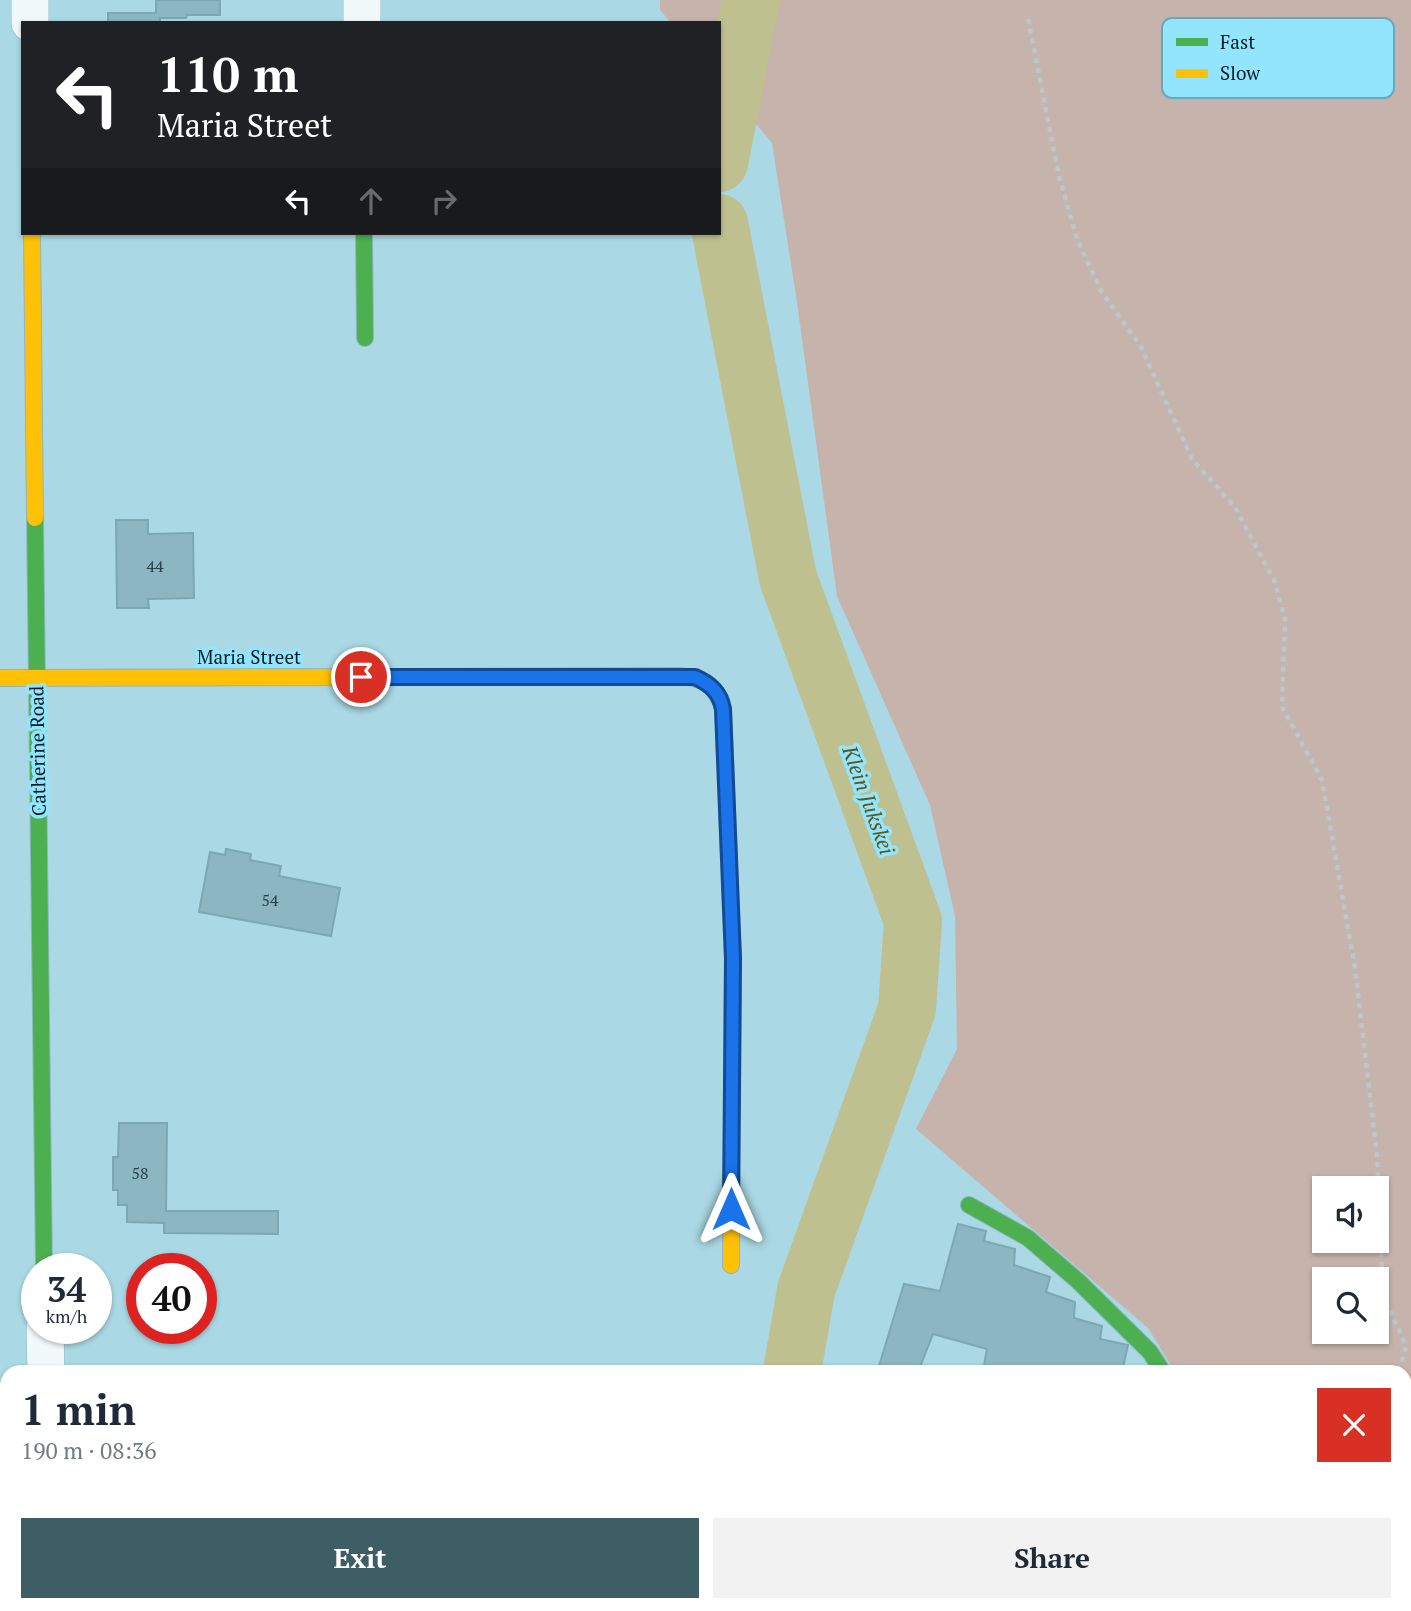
<!DOCTYPE html>
<html lang="en">
<head>
<meta charset="utf-8">
<style>
  :root { --surface:#fff; --page:#f2f2f3; --text:#1f2937; --muted:#747a83; --accent:#3e5e66 }
  body { margin:0; font-family:"PT Serif",serif; background:var(--page); color:var(--text); height:100vh; display:flex; flex-direction:column; font-size:26px; white-space:nowrap }
  * { box-sizing:border-box; margin:0 }
  p { font-size:23px; color:var(--muted) }
  .icon { flex:none; width:38px; height:38px; fill:none; stroke:currentColor; stroke-width:2; stroke-linecap:round; stroke-linejoin:round }
  .map { position:relative; flex:1; overflow:hidden }
  .side { position:absolute; left:0px; top:1365px; width:1412px; height:247px; display:flex; flex-direction:column; background:var(--surface); border-radius:21px 21px 0 0; box-shadow:0 2px 5px #0004 }
  .side>* { flex:none }
  .top-card { position:absolute; left:21px; top:21px; width:700px; height:214px; border-radius:0px; box-shadow:0 2px 5px #0004; background:#202124; color:#fff; overflow:hidden }
  .fabs { position:absolute; left:1312px; top:1176px; display:grid; gap:14px }
  .fabs a { display:grid; place-items:center; width:77px; height:77px; border-radius:0px; background:var(--surface); box-shadow:0 2px 5px #0004; font-size:35px }
  .speed { position:absolute; left:21px; top:1253px; display:flex; gap:14px; font-size:35px; font-weight:700; text-align:center }
  .speed>* { display:grid; place-content:center; width:91px; height:91px; border-radius:50%; background:var(--surface); box-shadow:0 2px 5px #0004; line-height:1 }
  .speed small { font-size:18px; font-weight:400 }
  .speed .limit { border:10px solid #d22; background:#fff; color:#111 }
  .pin { position:absolute; display:grid; place-items:center; width:60px; height:60px; color:#fff; margin:-30px; border:4px solid #fff; border-radius:50%; box-shadow:0 2px 7px #0007 }
  .me { position:absolute; width:77px; margin:-38px; rotate:0deg; stroke-linejoin:round; filter:drop-shadow(0 0 5px #0008) }
  .turn { display:flex; align-items:center; gap:24px; height:147px; padding:0 21px; font-size:32px }
  .turn .icon { width:91px; height:91px; stroke-width:2.5 }
  .turn b { display:block; font-size:49px; line-height:60px }
  .lanes { display:flex; align-items:center; height:66px; padding:0 21px; background:#0003; justify-content:center; gap:35px; direction:ltr }
  .lanes .off { opacity:.35 }
  .round { display:grid; place-items:center; flex:none; width:74px; height:74px; border-radius:0px; background:var(--page) }
  .head { display:flex; align-items:center; justify-content:space-between; height:119px; padding:0 21px }
  h1 { font-size:42px; font-weight:600; line-height:52px }
  .action { display:flex; gap:14px; margin-top:auto; padding:14px 21px }
  .action a { flex:1; height:80px; border-radius:0px; background:var(--accent); color:#fff; font-size:28px; font-weight:600; line-height:80px; text-align:center }
  .action a+a { background:var(--page); color:var(--text) }
  .map>svg:first-child { display:block }
  .green { fill:#c5b3ac; fill-rule:evenodd }
  .lines { fill:none; stroke-linecap:round; stroke-linejoin:round }
  .river { stroke:#bec18f; stroke-width:58 }
  .building { fill:#8cb6c1; stroke:#7ca8b3; stroke-width:2 }
  .street-casing { stroke:#8cb6c1; stroke-width:38 }
  .fast-casing { stroke:#8cb6c1; stroke-width:18 }
  .slow-casing { stroke:#8cb6c1; stroke-width:18 }
  .path { stroke:#bac8cb; stroke-width:4.5; stroke-dasharray:5 5; stroke-linecap:butt }
  .street { stroke:#f2f9fb; stroke-width:37 }
  .fast { stroke:#4caf50; stroke-width:16 }
  .slow { stroke:#ffc107; stroke-width:16 }
  .route-casing { stroke:#114b97; stroke-width:18 }
  .route { stroke:#1a73e8; stroke-width:12 }
  .labels { text-anchor:middle; dominant-baseline:central; stroke-width:7; stroke-linejoin:round; paint-order:stroke }
  .number-label { font-size:16px; fill:#26424a }
  .street-label { font-size:19px; fill:#041c22; stroke:#92e5fc }
  .water-label { font-size:21px; font-style:italic; fill:#60551b; stroke:#92e5fc }
  .key { fill:#92e5fc; stroke:#67a9bb; stroke-width:2 }
  .key-label { font-size:19px; fill:#041c22 }
</style>
</head>
<body>
<div class="map">
<svg width="1411" height="1611" viewBox="0 0 1411 1611">
  <rect width="100%" height="100%" fill="#aad8e4"/>
  <!-- green -->
  <path class="green" d="M660 0H1411V1611H1314L1310 1605H1405V1372H1175L1148 1328 916 1129 957 1049 955 916 930 805 837 596 797 302 772 143 719 80V23H671L660 10ZM1325 1188H1377V1241H1325ZM1325 1279H1377V1332H1325Z"/>
  <g class="lines">
    <!-- river -->
    <g class="river">
      <path d="M719 163 751 0"/>
      <path d="M719 223 788 578 913 921 907 1009 806 1290 792 1372"/>
      <path d="M751 1611 752 1605"/>
    </g>
  </g>
  <!-- building -->
  <g class="building">
    <path d="M156 0H220V15H187L186 18H160V23H108V13H156Z"/>
    <path d="M116 520H148V534L193 533 194 598 148 599 149 608H117Z"/>
    <path d="M226 849 251 854 250 860 281 866 279 876 340 888 331 936 199 912 210 852 225 855Z"/>
    <path d="M119 1123H167L166 1211H278V1234L164 1233V1223L127 1222V1205H118V1190H113V1157H118Z"/>
    <path d="M958 1224 986 1231 984 1241 1015 1249 1014 1265 1050 1277 1046 1292 1075 1302 1074 1318 1102 1326 1100 1339 1128 1345 1122 1372H999L984 1365 987 1349 933 1334 918 1372H887L878 1369 904 1284 940 1291Z"/>
    <path d="M160 1605H268H259L255 1611H127V1609Z"/>
    <path d="M975 1605H1252V1607L1260 1611H973Z"/>
  </g>
  <g class="lines">
    <defs>
      <g id="street">
        <path d="M30 0V23"/>
        <path d="M362 0V23"/>
        <path d="M45 1328 46 1372"/>
        <path d="M49 1605V1611"/>
        <path d="M378 1605V1611"/>
        <path d="M1297 1605 1300 1611"/>
      </g>
      <g id="fast">
        <path d="M364 233 365 338"/>
        <path d="M35 518 44 1269"/>
        <path d="M384 677 679 676C705 678 715 684 723 709L733 962"/>
        <path d="M969 1205 1028 1238 1078 1281 1150 1352 1163 1372"/>
      </g>
      <g id="slow">
        <path d="M32 233 35 518"/>
        <path d="M0 678 384 677"/>
        <path d="M731 1265 733 962"/>
      </g>
    </defs>
    <!-- street casing -->
    <use href="#street" class="street-casing"/>
    <!-- fast casing -->
    <use href="#fast" class="fast-casing"/>
    <!-- slow casing -->
    <use href="#slow" class="slow-casing"/>
    <!-- path -->
    <g class="path">
      <path d="M1028 19 1059 176 1077 239 1101 291 1141 347 1192 459 1234 506 1274 580 1285 620 1282 707 1322 780 1355 968 1377 1155 1383 1295 1406 1346 1399 1372"/>
      <path d="M1405 1480 1411 1497"/>
    </g>
    <!-- street -->
    <use href="#street" class="street"/>
    <!-- fast -->
    <use href="#fast" class="fast"/>
    <!-- slow -->
    <use href="#slow" class="slow"/>
  </g>
  <g class="lines">
    <defs>
      <path id="route" d="M361 677H695C710 684 720 692 723 709L733 958 731 1209"/>
    </defs>
    <!-- route casing -->
    <use href="#route" class="route-casing"/>
    <!-- route -->
    <use href="#route" class="route"/>
  </g>
  <g class="labels">
    <!-- number labels -->
    <g class="number-label">
      <text x="155" y="566">44</text>
      <text x="270" y="900">54</text>
      <text x="140" y="1173">58</text>
    </g>
    <!-- street labels -->
    <g class="street-label">
      <text x="249" y="656">Maria Street</text>
      <text transform="translate(37 751) rotate(-91)">Catherine Road</text>
    </g>
    <!-- water labels -->
    <g class="water-label">
      <text transform="translate(869 800) rotate(70)">Klein Jukskei</text>
    </g>
  </g>
  <!-- legend -->
  <rect x="1162" y="18" width="232" height="80" rx="10" class="key"/>
  <rect x="1176" y="38" width="32" height="8" fill="#4caf50"/>
  <rect x="1176" y="69" width="32" height="9" fill="#ffc107"/>
  <g class="key-label">
    <text x="1220" y="49">Fast</text>
    <text x="1220" y="80">Slow</text>
  </g>
</svg>
<div class="fabs">
<a><svg class="icon" aria-label="sound" viewBox="0 0 24 24"><path d="M4 9h4l5-4v14l-5-4H4zM17 9q2 3 0 6"/></svg></a>
<a><svg class="icon" aria-label="search" viewBox="0 0 24 24"><circle cx="10" cy="10" r="6"/><path d="M15 15l6 6"/></svg></a>
</div>
<div class="speed"><div>34<small>km/h</small></div><div class="limit">40</div></div>
<div class="pin" style="left:361px;top:677px;background:#d93025"><svg class="icon" aria-label="arrive" viewBox="0 0 24 24"><path d="M6 21V4h12l-3 4 3 4H6"/></svg></div>
<svg class="me" style="left:731px;top:1209px" viewBox="-20 -20 40 40"><path d="M0-17L14 15 0 8-14 15z" fill="#1a73e8" stroke="#fff" stroke-width="4"/></svg>
<div class="top-card">
<div class="turn"><svg class="icon" aria-label="left" viewBox="0 0 24 24"><path d="M17 20v-9H6M10 6l-5 5 5 5"/></svg><div><b>110 m</b>Maria Street</div></div>
<div class="lanes"><svg class="icon" aria-label="left" viewBox="0 0 24 24"><path d="M17 20v-9H6M10 6l-5 5 5 5"/></svg><svg class="icon off" aria-label="ahead" viewBox="0 0 24 24"><path d="M12 20V5M6 11l6-6 6 6"/></svg><svg class="icon off" aria-label="right" viewBox="0 0 24 24"><path d="M7 20v-9h11M14 6l5 5-5 5"/></svg></div>
</div>
<section class="side">
<div class="head"><div><h1>1 min</h1><p>190 m · 08:36</p></div><a class="round" style="background:#d93025;color:#fff"><svg class="icon" aria-label="close" viewBox="0 0 24 24"><path d="M6 6l12 12M18 6L6 18"/></svg></a></div>
<div class="action"><a>Exit</a><a>Share</a></div>
</section>
</div>
</body>
</html>
